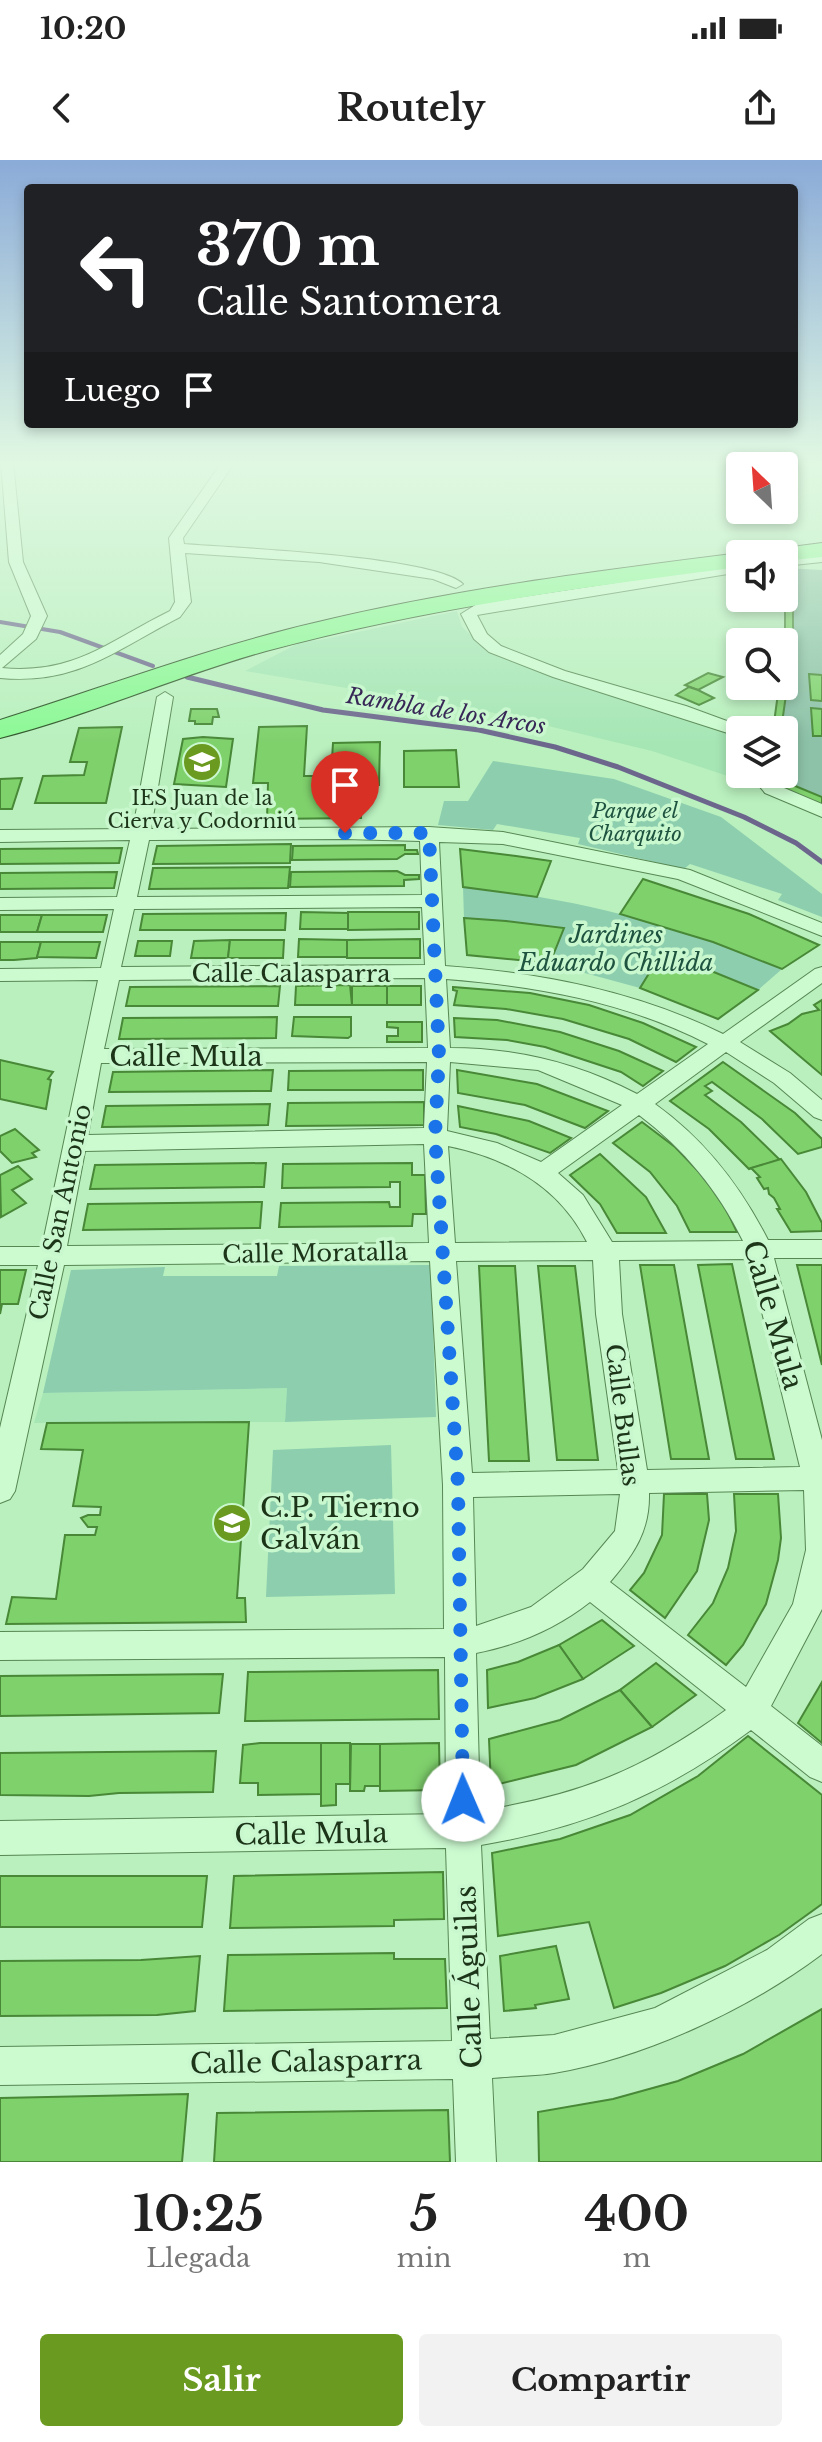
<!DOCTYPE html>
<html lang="es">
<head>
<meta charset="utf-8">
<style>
  :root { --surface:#fff; --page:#f2f2f2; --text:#222; --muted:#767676; --accent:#6a9a1f }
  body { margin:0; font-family:"Libre Baskerville",serif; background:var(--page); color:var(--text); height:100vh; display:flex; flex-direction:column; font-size:30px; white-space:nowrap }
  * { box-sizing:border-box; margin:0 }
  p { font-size:26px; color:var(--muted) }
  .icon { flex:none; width:44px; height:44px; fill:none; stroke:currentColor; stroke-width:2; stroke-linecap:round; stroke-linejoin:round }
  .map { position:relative; height:2002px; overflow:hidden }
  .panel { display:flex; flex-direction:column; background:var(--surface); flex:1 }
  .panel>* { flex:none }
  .guide { position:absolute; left:24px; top:24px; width:774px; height:244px; border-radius:8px; box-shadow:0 4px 12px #0003; background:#202124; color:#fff; overflow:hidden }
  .needle { width:52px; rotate:335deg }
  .buttons { position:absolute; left:726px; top:292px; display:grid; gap:16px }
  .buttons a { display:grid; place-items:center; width:72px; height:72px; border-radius:8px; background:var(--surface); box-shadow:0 4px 12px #0003; font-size:40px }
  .pin { position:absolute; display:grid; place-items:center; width:68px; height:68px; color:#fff; margin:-82px -34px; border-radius:50% 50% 50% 0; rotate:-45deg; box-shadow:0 0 8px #0007 }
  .pin .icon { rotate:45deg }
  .me { position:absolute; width:88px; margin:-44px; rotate:359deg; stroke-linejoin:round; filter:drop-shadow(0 0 6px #0008) }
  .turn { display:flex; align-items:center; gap:28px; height:168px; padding:0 40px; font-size:36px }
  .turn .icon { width:104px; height:104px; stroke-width:2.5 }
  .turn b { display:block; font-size:56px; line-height:68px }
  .then { display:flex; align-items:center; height:76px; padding:0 40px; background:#0003; gap:16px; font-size:30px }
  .eta { display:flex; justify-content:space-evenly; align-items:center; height:136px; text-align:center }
  .eta b { font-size:48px; font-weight:700; line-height:56px }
  .cta { display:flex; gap:16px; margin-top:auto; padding:16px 40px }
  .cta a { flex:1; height:92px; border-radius:8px; background:var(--accent); color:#fff; font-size:32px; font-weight:700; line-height:92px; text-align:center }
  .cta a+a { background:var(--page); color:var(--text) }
  .status { display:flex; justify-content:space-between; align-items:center; height:56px; padding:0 40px; background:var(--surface); direction:ltr }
  .status svg { height:22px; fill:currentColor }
  header { display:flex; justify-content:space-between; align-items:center; height:104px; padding:0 40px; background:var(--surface); font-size:36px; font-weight:700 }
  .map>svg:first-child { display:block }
  .farmland { fill:#a6e6b5 }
  .green { fill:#8dceae }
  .cemetery { fill:#8dc2a8 }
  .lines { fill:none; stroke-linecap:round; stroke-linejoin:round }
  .stream-far1 { stroke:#6c668d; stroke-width:4 }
  .stream { stroke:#6c668d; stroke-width:5 }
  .building { fill:#7fd16c; stroke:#488837; stroke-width:2 }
  .street-casing { stroke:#578753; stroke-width:2 }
  .primary-casing { stroke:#2e5428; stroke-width:2 }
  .street { fill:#ccfbd0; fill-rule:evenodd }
  .primary { fill:#8cf895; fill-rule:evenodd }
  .route { stroke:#1a73e8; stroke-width:14; stroke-dasharray:0 25.2 }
  .labels { text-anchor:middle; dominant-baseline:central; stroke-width:7; stroke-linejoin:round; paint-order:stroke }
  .far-poi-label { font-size:20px; fill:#1c3519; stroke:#c9f7ce }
  .far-park-label { font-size:20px; font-style:italic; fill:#1e5340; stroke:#c9f7ce }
  .far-water-label { font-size:22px; font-style:italic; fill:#372756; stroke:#c9f7ce }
  .park-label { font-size:24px; font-style:italic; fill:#1e5340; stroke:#c9f7ce }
  .street-label { font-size:24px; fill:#1c3519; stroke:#c9f7ce }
  .near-street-label { font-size:28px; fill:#1c3519; stroke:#c9f7ce }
  .near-poi-label { font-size:28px; fill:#1c3519; stroke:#c9f7ce; text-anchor:start }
</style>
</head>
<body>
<div class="status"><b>10:20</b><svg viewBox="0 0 49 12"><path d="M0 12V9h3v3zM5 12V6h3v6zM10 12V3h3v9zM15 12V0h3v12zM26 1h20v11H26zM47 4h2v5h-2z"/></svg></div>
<header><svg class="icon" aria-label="back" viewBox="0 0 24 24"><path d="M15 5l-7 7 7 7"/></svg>Routely<svg class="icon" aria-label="share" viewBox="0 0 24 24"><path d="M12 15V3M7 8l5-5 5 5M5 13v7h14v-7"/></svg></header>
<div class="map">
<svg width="822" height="2002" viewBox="0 0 822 2002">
  <rect width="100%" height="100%" fill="#b9f0be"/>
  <!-- farmland -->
  <g class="farmland">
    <path d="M457 451 462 467 482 485 740 576V614H754L752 624 652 591 490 552 245 511 303 481 320 480Z"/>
    <path d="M287 1228 285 1262 34 1263 43 1233Z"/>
  </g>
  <!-- green -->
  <g class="green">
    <path d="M493 601 614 619 721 657 822 734V757L778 740 782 734 690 704 684 709 578 684 580 678 497 664 493 670 438 665 444 641H468Z"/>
    <path d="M463 727C572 737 681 765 782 809L758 830 661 794 640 828 548 803 564 768 464 758Z"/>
    <path d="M431 1105 436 1257 285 1262 287 1228 43 1233 71 1110 165 1107 163 1116H277L279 1106Z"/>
    <path d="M391 1285 395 1434 266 1437 273 1290Z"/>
  </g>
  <!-- cemetery -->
  <path class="cemetery" d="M784 408 822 410V645L774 614H784V570H773L784 526Z"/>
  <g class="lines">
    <!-- stream-far1 -->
    <path class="stream-far1" d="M0 462 60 472 153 506"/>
    <!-- stream -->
    <path class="stream" d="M187 517 323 550 479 570 555 587 618 607 744 657 796 683 822 702"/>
  </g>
  <!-- building -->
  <g class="building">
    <path d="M785 443H793V482L785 481Z"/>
    <path d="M784 506 790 507 781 570H773L779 526H784Z"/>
    <path d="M708 513 723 517 698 530 685 525Z"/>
    <path d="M809 514 822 515V541L811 540Z"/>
    <path d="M689 527 698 530 714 538 699 545 676 535Z"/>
    <path d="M811 548 822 549V576H813Z"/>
    <path d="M191 549H217L219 557H213L212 564H195V561H189Z"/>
    <path d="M307 566 304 616H331L333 583 380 582 379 625H362L361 658 267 659 268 623H253L259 567Z"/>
    <path d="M122 567 106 643H35L43 616 84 615 87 602H70L79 568Z"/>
    <path d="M203 577 233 579 226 627 174 624 183 579Z"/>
    <path d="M456 590 459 627H404V591Z"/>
    <path d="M784 592 791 593 788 623 822 637V645L778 628 773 622 774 614H784Z"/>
    <path d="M22 618 12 649H0V619Z"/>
    <path d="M291 684 290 703 153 704 157 686Z"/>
    <path d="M405 685V690H417L418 694H405L397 699 292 700 293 686Z"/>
    <path d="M122 688 119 703 0 704V689Z"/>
    <path d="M460 689 516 696 551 701 537 737 463 727Z"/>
    <path d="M290 707 288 728 149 729 153 708Z"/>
    <path d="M397 711 405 715H419V719L404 720V726L290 727 291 712Z"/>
    <path d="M117 712 114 728 0 729V713Z"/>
    <path d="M643 719 749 754 819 785 782 809 713 782 620 754Z"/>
    <path d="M301 752 348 753V769H300Z"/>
    <path d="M348 752H419V769L348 770Z"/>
    <path d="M286 753 285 770H140L143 754Z"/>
    <path d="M0 755H42L37 772H0Z"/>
    <path d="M42 755H107L103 772H37Z"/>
    <path d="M464 758 506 761 564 768 550 803 467 795Z"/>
    <path d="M299 779 347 780V797H298Z"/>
    <path d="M420 779V798H347V780Z"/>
    <path d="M230 780 228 798H191L194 781Z"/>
    <path d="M230 780H284L283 798H228Z"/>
    <path d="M138 781H172L170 796H135Z"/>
    <path d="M0 782H41L37 798 14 800H0Z"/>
    <path d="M41 782H100L96 798 37 797Z"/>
    <path d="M661 794 699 806 758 830 718 859 640 828Z"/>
    <path d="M350 825 352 845H295L296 826Z"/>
    <path d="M280 826 278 846H126L130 827Z"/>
    <rect x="352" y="826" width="35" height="19"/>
    <rect x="387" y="826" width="34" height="19"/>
    <path d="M453 827 530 833 589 845 643 863 696 887 676 902 629 879 563 859 506 849 454 845 457 831 453 830Z"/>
    <path d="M822 840V915L770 871 788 864 802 854 819 850 814 845Z"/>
    <path d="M277 857 276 878 119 879 123 858Z"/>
    <path d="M351 857V876L348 878 292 876 294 857Z"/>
    <path d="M454 858 497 860 560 872 619 891 663 911 643 926 621 912 545 887 507 880 455 877Z"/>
    <path d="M387 862H422V882H387V876H398V868L387 867Z"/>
    <path d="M0 900 53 912 48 919 51 920 46 949 0 939Z"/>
    <path d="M723 902 795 953 822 979V987L798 994 762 959 712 922 705 926 712 931 705 935 741 962 780 1000 749 1009 709 969 670 941Z"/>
    <path d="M273 910 271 931 109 932 113 912Z"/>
    <path d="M423 910V930H288L289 911Z"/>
    <path d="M457 910 537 924 608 951 585 968 525 945 458 933Z"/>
    <path d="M424 942V965L286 966 288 943Z"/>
    <path d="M270 944 268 965 102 967 106 946Z"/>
    <path d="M458 946 529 961 571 978 550 993 496 974 460 967Z"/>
    <path d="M642 962 675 987 703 1016 726 1049 737 1072H690L677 1046 650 1012 613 983Z"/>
    <path d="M15 969 39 990 32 993 36 997 12 1003 0 991V976Z"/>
    <path d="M600 994 646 1037 666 1073H617L600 1044 570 1015Z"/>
    <path d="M781 999 806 1032 822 1063V1071L791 1072 777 1049H780L774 1038 769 1034 768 1028 764 1029 757 1018 760 1017 751 1008Z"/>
    <path d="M266 1003 264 1027 90 1029 95 1005Z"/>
    <path d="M412 1003V1015H425L426 1054H413L412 1066 279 1067 281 1043 389 1042 390 1047H400V1022H390V1027L282 1028 283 1004Z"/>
    <path d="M18 1006 32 1019 12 1030 26 1043 1 1057 0 1015Z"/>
    <path d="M262 1042 260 1068 83 1070 88 1044Z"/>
    <path d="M732 1104 774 1299H736L698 1105Z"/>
    <path d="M640 1105H674L709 1299H671Z"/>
    <path d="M797 1105H822V1205Z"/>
    <path d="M479 1106H515L529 1301H489Z"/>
    <path d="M538 1106H575L598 1300H557Z"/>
    <path d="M0 1110H26L18 1144H2L0 1154Z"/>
    <path d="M249 1262 237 1438H245L246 1462 6 1464 12 1437 56 1439 65 1375H95L97 1367H88L81 1358 88 1355H100L101 1347 73 1346 83 1290 41 1289 47 1263Z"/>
    <path d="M664 1334H707L709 1360 697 1411 665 1458 630 1430 644 1413 662 1375Z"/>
    <path d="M734 1334H778L781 1378 778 1400 766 1444 743 1485 726 1505 688 1475 713 1443 728 1408 736 1371Z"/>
    <path d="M602 1460 634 1486 583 1519 559 1485Z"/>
    <path d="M559 1485 583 1519 535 1538 488 1548 487 1510 518 1502Z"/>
    <path d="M656 1503 696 1535 652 1567 620 1530Z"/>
    <path d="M438 1510 439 1559 245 1561 248 1512Z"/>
    <path d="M223 1514 219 1553 0 1556V1516Z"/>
    <path d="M822 1522V1583L798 1563Z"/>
    <path d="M620 1530 652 1567 576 1605 491 1626 489 1579 560 1560Z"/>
    <path d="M748 1576 822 1635V1744L779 1775 725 1806 661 1833 614 1848 589 1762 498 1776 492 1693 560 1679 630 1655 698 1616Z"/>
    <path d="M260 1583H321V1634L258 1635V1623H240L243 1585Z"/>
    <path d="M321 1583H350V1624H336V1645L321 1646Z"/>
    <path d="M439 1583 440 1630 380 1631V1584Z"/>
    <path d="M351 1584H380V1626H365L364 1631H350Z"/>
    <path d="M216 1591 213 1632 119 1633 89 1636 0 1635V1593Z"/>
    <path d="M443 1712 444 1759 394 1760V1766L230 1768 234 1716Z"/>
    <path d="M0 1716H207L202 1767H0Z"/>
    <path d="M556 1786 569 1839 535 1845 536 1848 504 1851 500 1796Z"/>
    <path d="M394 1793V1799H445L447 1848 224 1851 228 1795Z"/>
    <path d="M200 1796 195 1851 157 1855 0 1856V1801L141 1800Z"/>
    <path d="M822 1849V2002H539L538 1952 613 1939 678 1921 743 1894Z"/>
    <path d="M188 1934 182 2002H0V1938Z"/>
    <path d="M448 1950 450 2002H214L217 1953Z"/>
  </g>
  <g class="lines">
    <defs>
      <g id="street">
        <path d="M1 302H13L23 402 47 456 36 479 2 508C74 515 109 481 170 451L175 442 169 378 222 302H235L183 378 184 384C233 388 435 396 463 424L456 428 433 419 319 402 185 393 191 442 180 457C115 490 78 525 0 518V495L23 474 31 456 9 402Z"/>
        <path d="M822 394V402L784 406V398Z"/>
        <path d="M740 404V412L477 455 487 474 501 486 565 511 686 546 746 568 740 570V577L553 517 489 492 474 479 461 454 477 444Z"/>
        <path d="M165 532 173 537 151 669 429 667 503 672 690 710 822 763V776L678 719 503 684 439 682 445 806C541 813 636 831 723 874L815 809 822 807V823L740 882 790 913 822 940V960L814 957 774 923 726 892 655 944C705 980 740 1025 768 1080H822V1098H774L822 1280V1449L771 1546 822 1586V1622L810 1617 751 1570C665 1634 586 1667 481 1685L490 1879 554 1875 655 1848 767 1790 809 1759 822 1754V1794C749 1849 644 1898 554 1913 534 1916 512 1916 492 1918L496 2002H456L453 1919 0 1925V1887L452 1881 446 1688 0 1695V1661L446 1654 445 1497 0 1500V1472L444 1469 443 1325 430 1101 64 1105 15 1331 10 1339 0 1343V1268L38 1105H0V1087H42L98 820 0 821V809L101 808 114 749 0 750V738L117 737 130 680 0 682V670L133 669 157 537ZM345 679 420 681 422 735 137 737 149 680ZM422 747 425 805 121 807 134 749ZM425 818 428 888 104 889 119 820ZM446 819C537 826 626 842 708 884L637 934C578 903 517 888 450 888ZM427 902 424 968 88 975 101 903ZM450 902 538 910 622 945 541 1002 497 983 447 971ZM639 955C684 989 718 1030 743 1081L612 1082 583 1035 558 1013ZM424 984 429 1083 67 1086 85 991ZM448 986C507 998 559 1026 587 1082L455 1083ZM749 1099 800 1307 647 1310 622 1154 619 1100ZM593 1100 596 1154 618 1310 472 1313 456 1101ZM804 1330 806 1390 793 1444 746 1527 610 1422C634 1394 650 1371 649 1333ZM620 1334 615 1371 583 1409 531 1447 476 1466 473 1337ZM590 1442 726 1550C643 1610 580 1635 480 1651L476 1493C518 1485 557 1468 590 1442Z"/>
        <path d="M757 614H775L774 621 777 625 822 644V657L765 633 756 622Z"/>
      </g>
      <g id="primary">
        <path d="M822 383V397L784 401V394H772L776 389Z"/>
        <path d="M740 393 745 394H740V407C581 427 422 449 266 491 176 516 91 555 0 578V560C105 527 207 488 314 463 454 429 597 411 740 393Z"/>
      </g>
    </defs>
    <!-- street casing -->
    <use href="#street" class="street-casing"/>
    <!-- primary casing -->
    <use href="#primary" class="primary-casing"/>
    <!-- street -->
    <use href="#street" class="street"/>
    <!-- primary -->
    <use href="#primary" class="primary"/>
  </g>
  <!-- sky -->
  <linearGradient id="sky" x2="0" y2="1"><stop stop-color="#8babd8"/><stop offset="0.52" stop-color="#e0f8e2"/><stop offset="1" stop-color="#e0f8e2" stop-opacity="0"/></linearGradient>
  <rect width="822" height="583" fill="url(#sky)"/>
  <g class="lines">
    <!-- route -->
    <path class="route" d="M345 673H429L439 895 435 976 458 1325 463 1640"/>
  </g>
  <!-- icons -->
  <defs>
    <symbol id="school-disc" viewBox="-11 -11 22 22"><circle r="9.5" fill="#6a9a1f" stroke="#c9f7ce"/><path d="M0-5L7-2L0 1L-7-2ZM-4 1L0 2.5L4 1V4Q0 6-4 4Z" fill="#fff"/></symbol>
  </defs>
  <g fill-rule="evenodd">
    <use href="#school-disc" x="180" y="580" width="44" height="44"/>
    <use href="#school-disc" x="210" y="1341" width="44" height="44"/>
  </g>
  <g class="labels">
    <!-- far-poi labels -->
    <g class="far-poi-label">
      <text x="202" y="638">IES Juan de la<tspan x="202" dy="23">Cierva y Codorniú</tspan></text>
    </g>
    <!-- far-park labels -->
    <g class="far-park-label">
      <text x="635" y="651">Parque el<tspan x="635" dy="23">Charquito</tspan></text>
    </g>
    <!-- far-water labels -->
    <g class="far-water-label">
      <text transform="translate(446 551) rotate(9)">Rambla de los Arcos</text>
    </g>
    <!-- park labels -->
    <g class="park-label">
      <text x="616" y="774">Jardines<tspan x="616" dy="28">Eduardo Chillida</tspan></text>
    </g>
    <!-- street labels -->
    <g class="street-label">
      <text x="291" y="813">Calle Calasparra</text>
      <text transform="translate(60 1052) rotate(-78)">Calle San Antonio</text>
      <text transform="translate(315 1093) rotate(-1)">Calle Moratalla</text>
      <text transform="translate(623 1255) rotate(83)">Calle Bullas</text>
    </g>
    <!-- near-street labels -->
    <g class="near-street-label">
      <text x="186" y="896">Calle Mula</text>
      <text transform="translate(773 1155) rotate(74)">Calle Mula</text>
      <text transform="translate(311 1674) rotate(-1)">Calle Mula</text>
      <text transform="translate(469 1817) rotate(-92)">Calle Águilas</text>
      <text transform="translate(306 1902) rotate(-1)">Calle Calasparra</text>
    </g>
    <!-- near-poi labels -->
    <g class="near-poi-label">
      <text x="260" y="1347">C.P. Tierno<tspan x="260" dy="32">Galván</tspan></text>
    </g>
  </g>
</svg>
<div class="buttons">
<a><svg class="needle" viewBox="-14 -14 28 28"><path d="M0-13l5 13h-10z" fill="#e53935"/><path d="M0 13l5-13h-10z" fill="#767676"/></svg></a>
<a><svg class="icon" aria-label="sound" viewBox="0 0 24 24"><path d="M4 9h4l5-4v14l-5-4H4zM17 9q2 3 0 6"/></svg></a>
<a><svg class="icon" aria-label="search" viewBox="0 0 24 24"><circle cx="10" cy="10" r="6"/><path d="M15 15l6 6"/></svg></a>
<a><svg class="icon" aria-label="layers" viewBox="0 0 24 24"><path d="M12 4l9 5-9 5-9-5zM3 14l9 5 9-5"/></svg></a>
</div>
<div class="pin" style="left:345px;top:673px;background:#d93025"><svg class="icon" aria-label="arrive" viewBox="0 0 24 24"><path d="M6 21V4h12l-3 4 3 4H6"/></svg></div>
<svg class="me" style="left:463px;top:1640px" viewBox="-20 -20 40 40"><circle r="19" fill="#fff"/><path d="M0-13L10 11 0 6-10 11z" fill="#1a73e8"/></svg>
<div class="guide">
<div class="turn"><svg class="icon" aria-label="left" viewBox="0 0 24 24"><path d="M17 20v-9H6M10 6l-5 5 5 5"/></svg><div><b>370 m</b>Calle Santomera</div></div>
<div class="then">Luego<svg class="icon" aria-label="arrive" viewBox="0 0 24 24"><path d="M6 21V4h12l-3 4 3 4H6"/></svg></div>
</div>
</div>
<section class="panel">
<div class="eta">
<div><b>10:25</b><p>Llegada</p></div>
<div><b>5</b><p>min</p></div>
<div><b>400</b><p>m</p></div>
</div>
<div class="cta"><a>Salir</a><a>Compartir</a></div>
</section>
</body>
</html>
